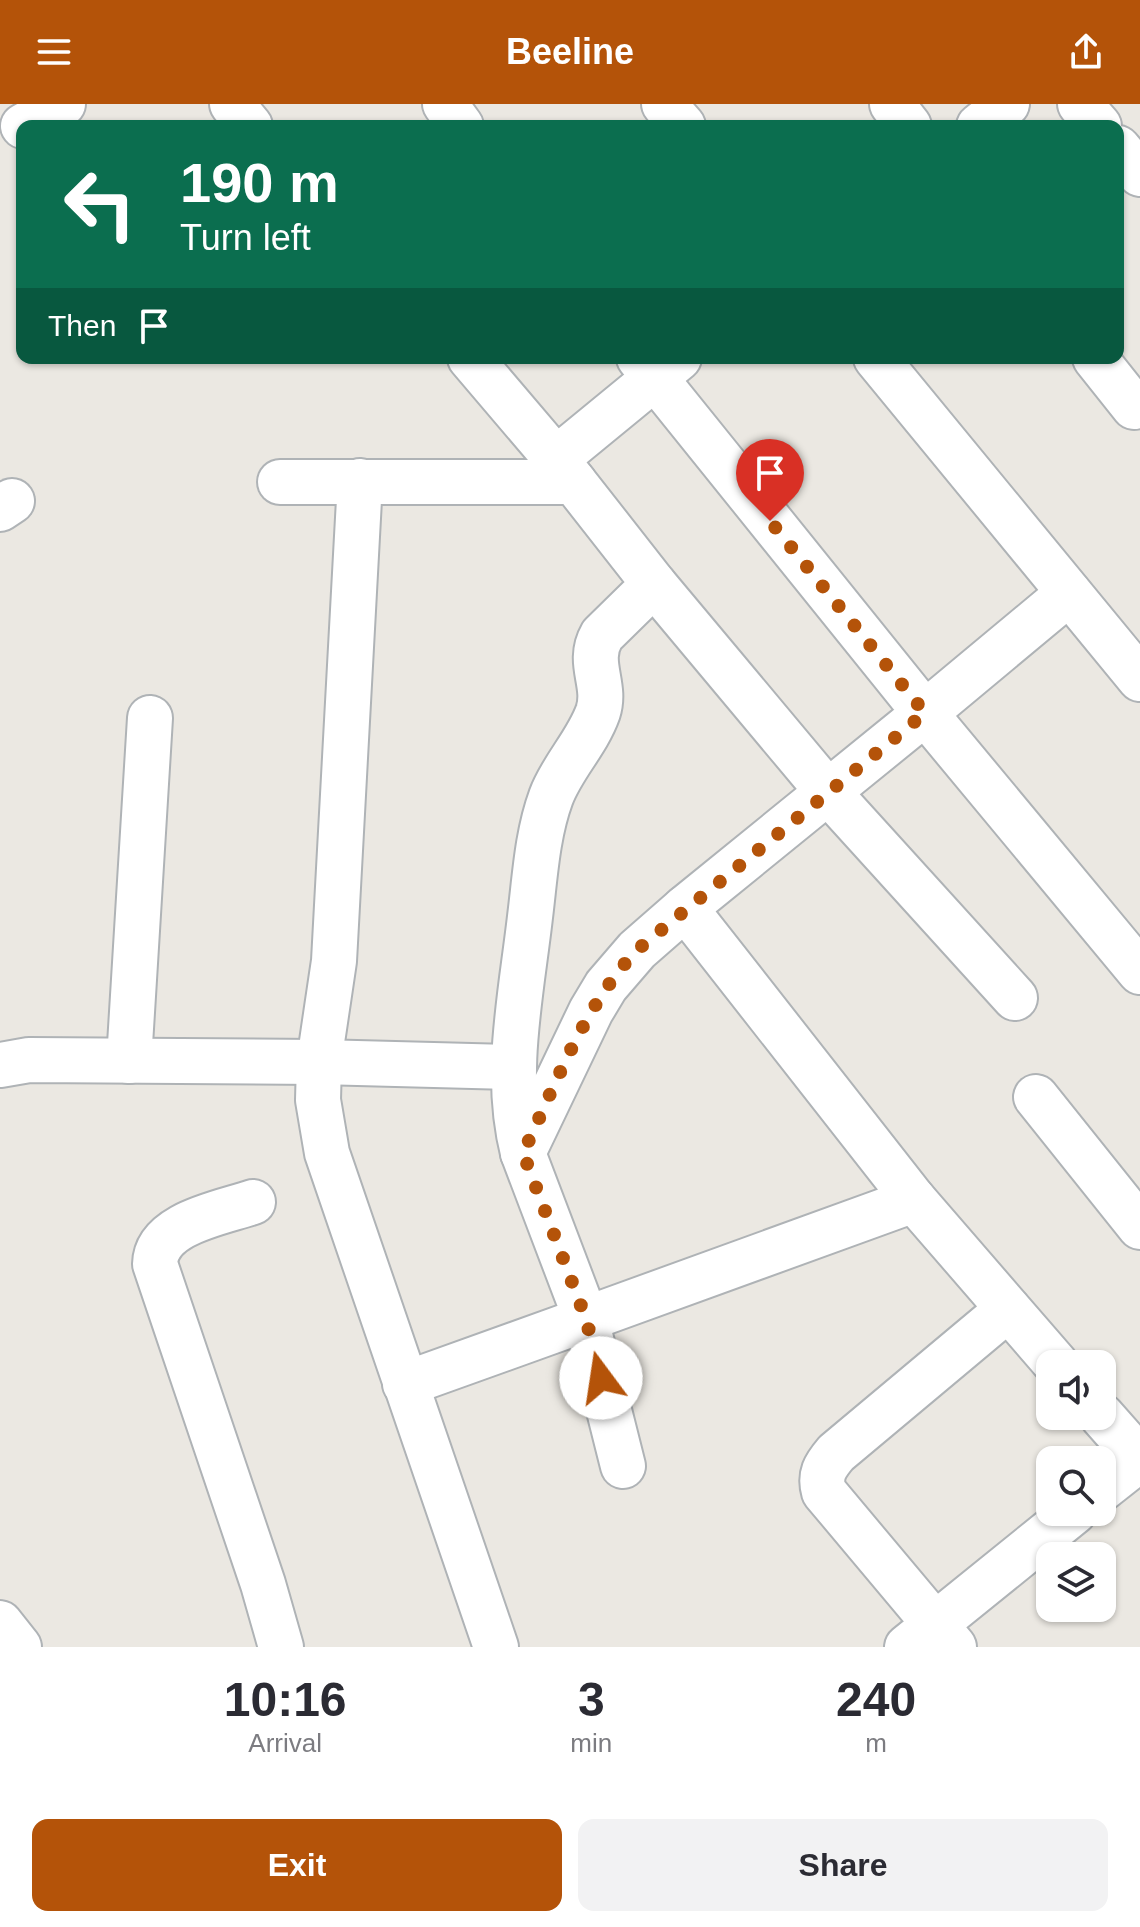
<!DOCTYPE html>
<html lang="en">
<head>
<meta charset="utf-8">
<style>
  :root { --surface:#fff; --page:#f2f2f3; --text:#2b2b33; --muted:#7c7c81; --accent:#b45309 }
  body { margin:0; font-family:Helvetica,sans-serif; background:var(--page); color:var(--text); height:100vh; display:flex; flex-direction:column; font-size:30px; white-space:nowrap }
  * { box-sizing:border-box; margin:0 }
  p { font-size:26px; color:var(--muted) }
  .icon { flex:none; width:44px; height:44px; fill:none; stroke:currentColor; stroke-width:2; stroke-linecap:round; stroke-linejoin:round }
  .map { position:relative; height:1543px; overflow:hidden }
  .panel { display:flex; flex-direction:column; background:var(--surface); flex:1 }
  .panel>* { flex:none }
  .top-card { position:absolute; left:16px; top:16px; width:1108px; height:244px; border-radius:16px; box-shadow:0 2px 6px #0004; background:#0b6e4f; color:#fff; overflow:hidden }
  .controls { position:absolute; left:1036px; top:1246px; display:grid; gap:16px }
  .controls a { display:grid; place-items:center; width:80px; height:80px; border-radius:16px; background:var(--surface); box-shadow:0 2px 6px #0004; font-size:40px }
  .pin { position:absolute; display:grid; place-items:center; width:68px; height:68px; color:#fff; margin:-82px -34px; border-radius:50% 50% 50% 0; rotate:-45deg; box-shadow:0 0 8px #0007 }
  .pin .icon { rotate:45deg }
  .me { position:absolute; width:88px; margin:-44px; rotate:346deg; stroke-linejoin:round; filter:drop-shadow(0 0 6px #0008) }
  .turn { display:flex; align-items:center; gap:28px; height:168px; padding:0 32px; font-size:36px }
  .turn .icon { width:104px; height:104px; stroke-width:2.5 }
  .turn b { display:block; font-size:56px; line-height:68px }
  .then { display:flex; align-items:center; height:76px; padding:0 32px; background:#0003; gap:16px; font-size:30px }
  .eta { display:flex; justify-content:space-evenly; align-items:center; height:136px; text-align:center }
  .eta b { font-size:48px; font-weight:700; line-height:56px }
  .action { display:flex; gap:16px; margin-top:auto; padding:16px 32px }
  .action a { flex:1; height:92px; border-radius:16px; background:var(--accent); color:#fff; font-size:32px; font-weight:700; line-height:92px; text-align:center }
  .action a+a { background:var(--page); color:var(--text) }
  header { display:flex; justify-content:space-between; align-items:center; height:104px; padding:0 32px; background:var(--accent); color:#fff; font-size:36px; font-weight:700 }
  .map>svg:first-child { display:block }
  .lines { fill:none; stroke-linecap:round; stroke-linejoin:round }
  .minor-casing { stroke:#afb3b6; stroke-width:48 }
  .minor { stroke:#fff; stroke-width:44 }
  .route { stroke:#b45309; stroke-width:14; stroke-dasharray:0 25.2 }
</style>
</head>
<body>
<header><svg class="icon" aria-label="menu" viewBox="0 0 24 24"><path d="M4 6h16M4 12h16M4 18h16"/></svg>Beeline<svg class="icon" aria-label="share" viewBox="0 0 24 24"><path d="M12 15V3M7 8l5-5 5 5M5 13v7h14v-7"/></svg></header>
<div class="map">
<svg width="1140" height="1543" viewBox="0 0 1140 1543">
  <rect width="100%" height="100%" fill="#ebe8e2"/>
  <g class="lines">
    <defs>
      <g id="minor">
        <path d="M232 0 250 22"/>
        <path d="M445 0 461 22"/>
        <path d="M664 0 683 22"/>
        <path d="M892 0 909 22"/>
        <path d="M1080 0 1099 22"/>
        <path d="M23 22 63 0"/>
        <path d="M979 22 1007 0"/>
        <path d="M1118 44 1140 70"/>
        <path d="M470 254 556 355"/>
        <path d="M876 254 1140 575"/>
        <path d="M1095 254 1134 303"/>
        <path d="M360 377 334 857 319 958 318 996 327 1049 496 1543"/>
        <path d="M280 378H574"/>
        <path d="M0 405 12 397"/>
        <path d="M654 480 828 688 1015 894"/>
        <path d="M1069 489 925 609 1140 868"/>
        <path d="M129 957 150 614"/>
        <path d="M0 961 29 956 319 958 512 963"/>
        <path d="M1036 993 1140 1123"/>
        <path d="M523 1049 591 907 606 882 637 846 685 804"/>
        <path d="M914 1096 1056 1260"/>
        <path d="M253 1098C221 1109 156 1119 155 1160L263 1480 281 1543"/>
        <path d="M405 1280 586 1215 523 1049C503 971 521 892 530 813 535 773 537 731 551 693 562 663 587 639 598 608 607 580 586 559 602 531L654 480 556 355 679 254"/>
        <path d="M1102 1312 1140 1355"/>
        <path d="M623 1362 586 1215 914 1096 685 804 925 609 639 254"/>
        <path d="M1102 1385 1140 1355"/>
        <path d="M0 1519 19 1543"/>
        <path d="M907 1543 1074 1408"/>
        <path d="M954 1543 824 1388C819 1371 825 1362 836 1349L1008 1205"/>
      </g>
    </defs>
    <!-- minor casing -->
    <use href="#minor" class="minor-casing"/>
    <!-- minor -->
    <use href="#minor" class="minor"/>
  </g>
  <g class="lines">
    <!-- route -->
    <path class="route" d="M601 1274 586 1215 523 1049C556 980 584 902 637 846L925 609 770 417"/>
  </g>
</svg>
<div class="controls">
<a><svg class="icon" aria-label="sound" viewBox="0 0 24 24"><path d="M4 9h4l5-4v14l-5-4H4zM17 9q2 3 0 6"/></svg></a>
<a><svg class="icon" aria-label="search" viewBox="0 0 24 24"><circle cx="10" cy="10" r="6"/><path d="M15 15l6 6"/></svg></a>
<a><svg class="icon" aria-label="layers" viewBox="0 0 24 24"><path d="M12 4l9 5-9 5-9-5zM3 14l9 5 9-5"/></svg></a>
</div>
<div class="pin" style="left:770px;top:417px;background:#d93025"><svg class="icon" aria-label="arrive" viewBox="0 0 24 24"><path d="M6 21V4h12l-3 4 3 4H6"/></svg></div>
<svg class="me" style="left:601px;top:1274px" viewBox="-20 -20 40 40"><circle r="19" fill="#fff"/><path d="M0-13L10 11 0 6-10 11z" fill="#b45309"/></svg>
<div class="top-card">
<div class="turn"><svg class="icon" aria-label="left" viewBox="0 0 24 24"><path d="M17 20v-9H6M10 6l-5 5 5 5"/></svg><div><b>190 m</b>Turn left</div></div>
<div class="then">Then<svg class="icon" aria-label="arrive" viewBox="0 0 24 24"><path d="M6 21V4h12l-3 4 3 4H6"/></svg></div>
</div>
</div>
<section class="panel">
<div class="eta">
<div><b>10:16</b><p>Arrival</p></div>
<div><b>3</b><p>min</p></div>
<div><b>240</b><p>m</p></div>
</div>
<div class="action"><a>Exit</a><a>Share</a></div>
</section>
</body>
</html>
